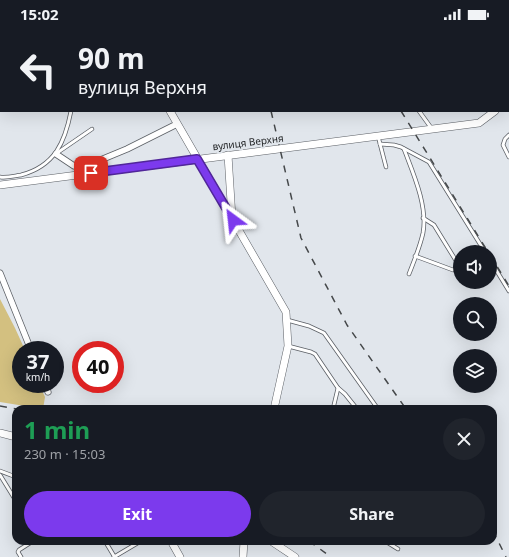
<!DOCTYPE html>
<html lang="en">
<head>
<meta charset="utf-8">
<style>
  :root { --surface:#171b24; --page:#20242c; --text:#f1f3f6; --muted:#9ea1a6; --accent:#7c3aed }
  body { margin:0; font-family:"Noto Sans",sans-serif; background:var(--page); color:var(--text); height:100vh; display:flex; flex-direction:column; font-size:15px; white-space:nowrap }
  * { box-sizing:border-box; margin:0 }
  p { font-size:13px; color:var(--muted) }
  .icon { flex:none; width:22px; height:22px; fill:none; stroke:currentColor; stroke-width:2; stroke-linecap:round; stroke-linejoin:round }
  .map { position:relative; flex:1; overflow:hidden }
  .panel { position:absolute; left:12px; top:377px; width:485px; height:140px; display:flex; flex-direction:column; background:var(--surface); border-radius:12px; box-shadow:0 4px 16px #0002 }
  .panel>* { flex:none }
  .guide { position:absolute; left:0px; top:0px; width:509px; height:84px; box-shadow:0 4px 16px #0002; background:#171b24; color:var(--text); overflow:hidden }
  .controls { position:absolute; left:453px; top:217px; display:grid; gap:8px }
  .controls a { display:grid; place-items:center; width:44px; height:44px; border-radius:50%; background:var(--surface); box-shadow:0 4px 16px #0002; font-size:20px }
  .speed { position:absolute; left:12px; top:313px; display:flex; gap:8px; font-size:20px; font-weight:700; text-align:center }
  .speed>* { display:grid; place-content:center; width:52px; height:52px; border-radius:50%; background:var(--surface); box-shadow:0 4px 16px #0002; line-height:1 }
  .speed small { font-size:10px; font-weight:400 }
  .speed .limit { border:6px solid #d22; background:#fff; color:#111 }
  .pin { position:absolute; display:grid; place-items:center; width:34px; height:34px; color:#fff; margin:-17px; border-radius:8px; box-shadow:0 2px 6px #0006 }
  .me { position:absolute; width:44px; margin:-22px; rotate:330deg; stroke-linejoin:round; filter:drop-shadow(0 0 3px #0008) }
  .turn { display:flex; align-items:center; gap:14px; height:84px; padding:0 12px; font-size:18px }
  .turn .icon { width:52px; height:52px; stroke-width:2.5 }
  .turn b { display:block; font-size:28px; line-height:34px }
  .round { display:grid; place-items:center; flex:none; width:42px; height:42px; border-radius:21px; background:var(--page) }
  .summary { display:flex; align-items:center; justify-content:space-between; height:68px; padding:0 12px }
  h1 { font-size:24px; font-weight:700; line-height:30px; color:#1e9e55 }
  .cta { display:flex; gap:8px; margin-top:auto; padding:8px 12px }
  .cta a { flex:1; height:46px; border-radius:24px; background:var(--accent); color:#fff; font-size:16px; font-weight:700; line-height:46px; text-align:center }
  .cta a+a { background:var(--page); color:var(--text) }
  .status { display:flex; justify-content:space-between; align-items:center; height:28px; padding:0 20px; background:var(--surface); direction:ltr }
  .status svg { height:11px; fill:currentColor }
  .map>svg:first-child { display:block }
  .green { fill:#d3c080 }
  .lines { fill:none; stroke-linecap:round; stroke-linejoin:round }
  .service-casing { stroke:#5b5f65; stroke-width:4.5 }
  .minor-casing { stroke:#5b5f65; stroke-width:7 }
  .tertiary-casing { stroke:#5b5f65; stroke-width:8 }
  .service { stroke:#fff; stroke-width:3 }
  .minor { stroke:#fff; stroke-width:5.5 }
  .tertiary { stroke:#fff; stroke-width:7 }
  .rail { stroke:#45484a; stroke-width:1.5; stroke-dasharray:7 7; stroke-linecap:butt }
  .route-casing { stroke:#51269a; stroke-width:10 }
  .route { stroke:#7c3aed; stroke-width:7 }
  .labels { text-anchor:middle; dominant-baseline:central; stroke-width:4; stroke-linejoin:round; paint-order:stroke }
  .street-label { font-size:10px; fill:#232527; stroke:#e1e6ec }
</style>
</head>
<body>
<div class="status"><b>15:02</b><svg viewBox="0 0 49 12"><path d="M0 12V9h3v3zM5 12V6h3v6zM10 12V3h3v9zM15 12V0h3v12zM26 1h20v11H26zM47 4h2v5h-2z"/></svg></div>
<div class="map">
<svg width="509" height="529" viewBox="0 0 509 529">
  <rect width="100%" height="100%" fill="#e1e6ec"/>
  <!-- green -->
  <g class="green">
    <path d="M134 0H226L134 1Z"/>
    <path d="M0 271 15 300 25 322H21V356H39L45 369 43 381 0 374Z"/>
  </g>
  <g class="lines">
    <defs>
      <g id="service">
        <path d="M80 0V1"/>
        <path d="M0 13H1"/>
        <path d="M419 83 432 101"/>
        <path d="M509 107 505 111 503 117 509 129"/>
        <path d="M378 108 386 139"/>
        <path d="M380 116 394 117 401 119 429 134 485 224"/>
        <path d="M404 121C413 145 428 178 423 205 420 219 414 233 409 246"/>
        <path d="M57 125 92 101"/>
        <path d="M0 149C7 150 14 148 21 147 55 138 65 114 71 83"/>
        <path d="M415 228 453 242 455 241 458 236 434 197 423 190"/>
        <path d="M490 232 509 263"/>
        <path d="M287 292 309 298 324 305 378 381"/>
        <path d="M288 318 311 324 315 326 338 360 333 381"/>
        <path d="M338 360 345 366 357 381"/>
        <path d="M0 443 16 449"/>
        <path d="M0 447 16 473"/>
        <path d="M105 513 114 528"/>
        <path d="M385 513 398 521"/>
        <path d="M21 529 18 524 19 522 33 513"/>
        <path d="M114 529 141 513"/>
      </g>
      <g id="minor">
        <path d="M56 126 74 138 98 133 127 121 177 96"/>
        <path d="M0 245 31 322"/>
        <path d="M45 356 48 364"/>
      </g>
      <g id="tertiary">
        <path d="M122 0 123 1"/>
        <path d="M508 73 509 72"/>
        <path d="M170 83 286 284 288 318 274 381"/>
        <path d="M228 127 232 190"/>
        <path d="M0 157 479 95 495 83"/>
        <path d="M0 405 16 409"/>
        <path d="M171 513 180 529"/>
        <path d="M271 513 295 529"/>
        <path d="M243 529 244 513"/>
      </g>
    </defs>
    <!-- service casing -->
    <use href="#service" class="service-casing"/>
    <!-- minor casing -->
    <use href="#minor" class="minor-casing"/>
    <!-- tertiary casing -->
    <use href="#tertiary" class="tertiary-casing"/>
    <!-- service -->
    <use href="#service" class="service"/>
    <!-- minor -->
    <use href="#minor" class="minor"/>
    <!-- tertiary -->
    <use href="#tertiary" class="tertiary"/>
    <!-- rail -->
    <g class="rail">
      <path d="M251 0V1"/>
      <path d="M352 0 353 1"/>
      <path d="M271 83 301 210 347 297 406 381"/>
      <path d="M401 83 488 224"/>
      <path d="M490 227 509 258"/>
      <path d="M0 378 16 381"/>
      <path d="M493 503 506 529"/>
      <path d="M309 513 331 529"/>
    </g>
  </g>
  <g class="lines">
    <defs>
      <path id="route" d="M91 145 197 131 233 192"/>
    </defs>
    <!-- route casing -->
    <use href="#route" class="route-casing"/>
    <!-- route -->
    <use href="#route" class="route"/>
  </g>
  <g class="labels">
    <!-- street labels -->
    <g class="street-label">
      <text transform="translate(248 114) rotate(-7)">вулиця Верхня</text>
    </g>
  </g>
</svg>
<div class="controls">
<a><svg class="icon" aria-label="sound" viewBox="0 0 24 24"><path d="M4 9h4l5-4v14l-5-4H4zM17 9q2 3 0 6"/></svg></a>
<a><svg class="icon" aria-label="search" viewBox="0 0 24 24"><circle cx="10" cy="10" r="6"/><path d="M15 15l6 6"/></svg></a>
<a><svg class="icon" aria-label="layers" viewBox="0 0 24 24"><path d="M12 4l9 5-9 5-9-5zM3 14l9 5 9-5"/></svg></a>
</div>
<div class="speed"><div>37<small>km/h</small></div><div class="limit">40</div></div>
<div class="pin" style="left:91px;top:145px;background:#d93025"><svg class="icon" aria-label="arrive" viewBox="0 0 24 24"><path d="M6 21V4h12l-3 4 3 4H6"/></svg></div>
<svg class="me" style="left:233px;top:192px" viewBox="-20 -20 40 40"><path d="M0-17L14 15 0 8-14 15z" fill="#7c3aed" stroke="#fff" stroke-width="4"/></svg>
<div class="guide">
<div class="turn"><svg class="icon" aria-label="left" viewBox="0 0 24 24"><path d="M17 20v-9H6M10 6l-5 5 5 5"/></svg><div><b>90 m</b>вулиця Верхня</div></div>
</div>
<section class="panel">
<div class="summary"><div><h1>1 min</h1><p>230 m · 15:03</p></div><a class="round"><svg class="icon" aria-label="close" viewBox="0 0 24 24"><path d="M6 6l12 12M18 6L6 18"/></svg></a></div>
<div class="cta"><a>Exit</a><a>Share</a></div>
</section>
</div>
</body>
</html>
